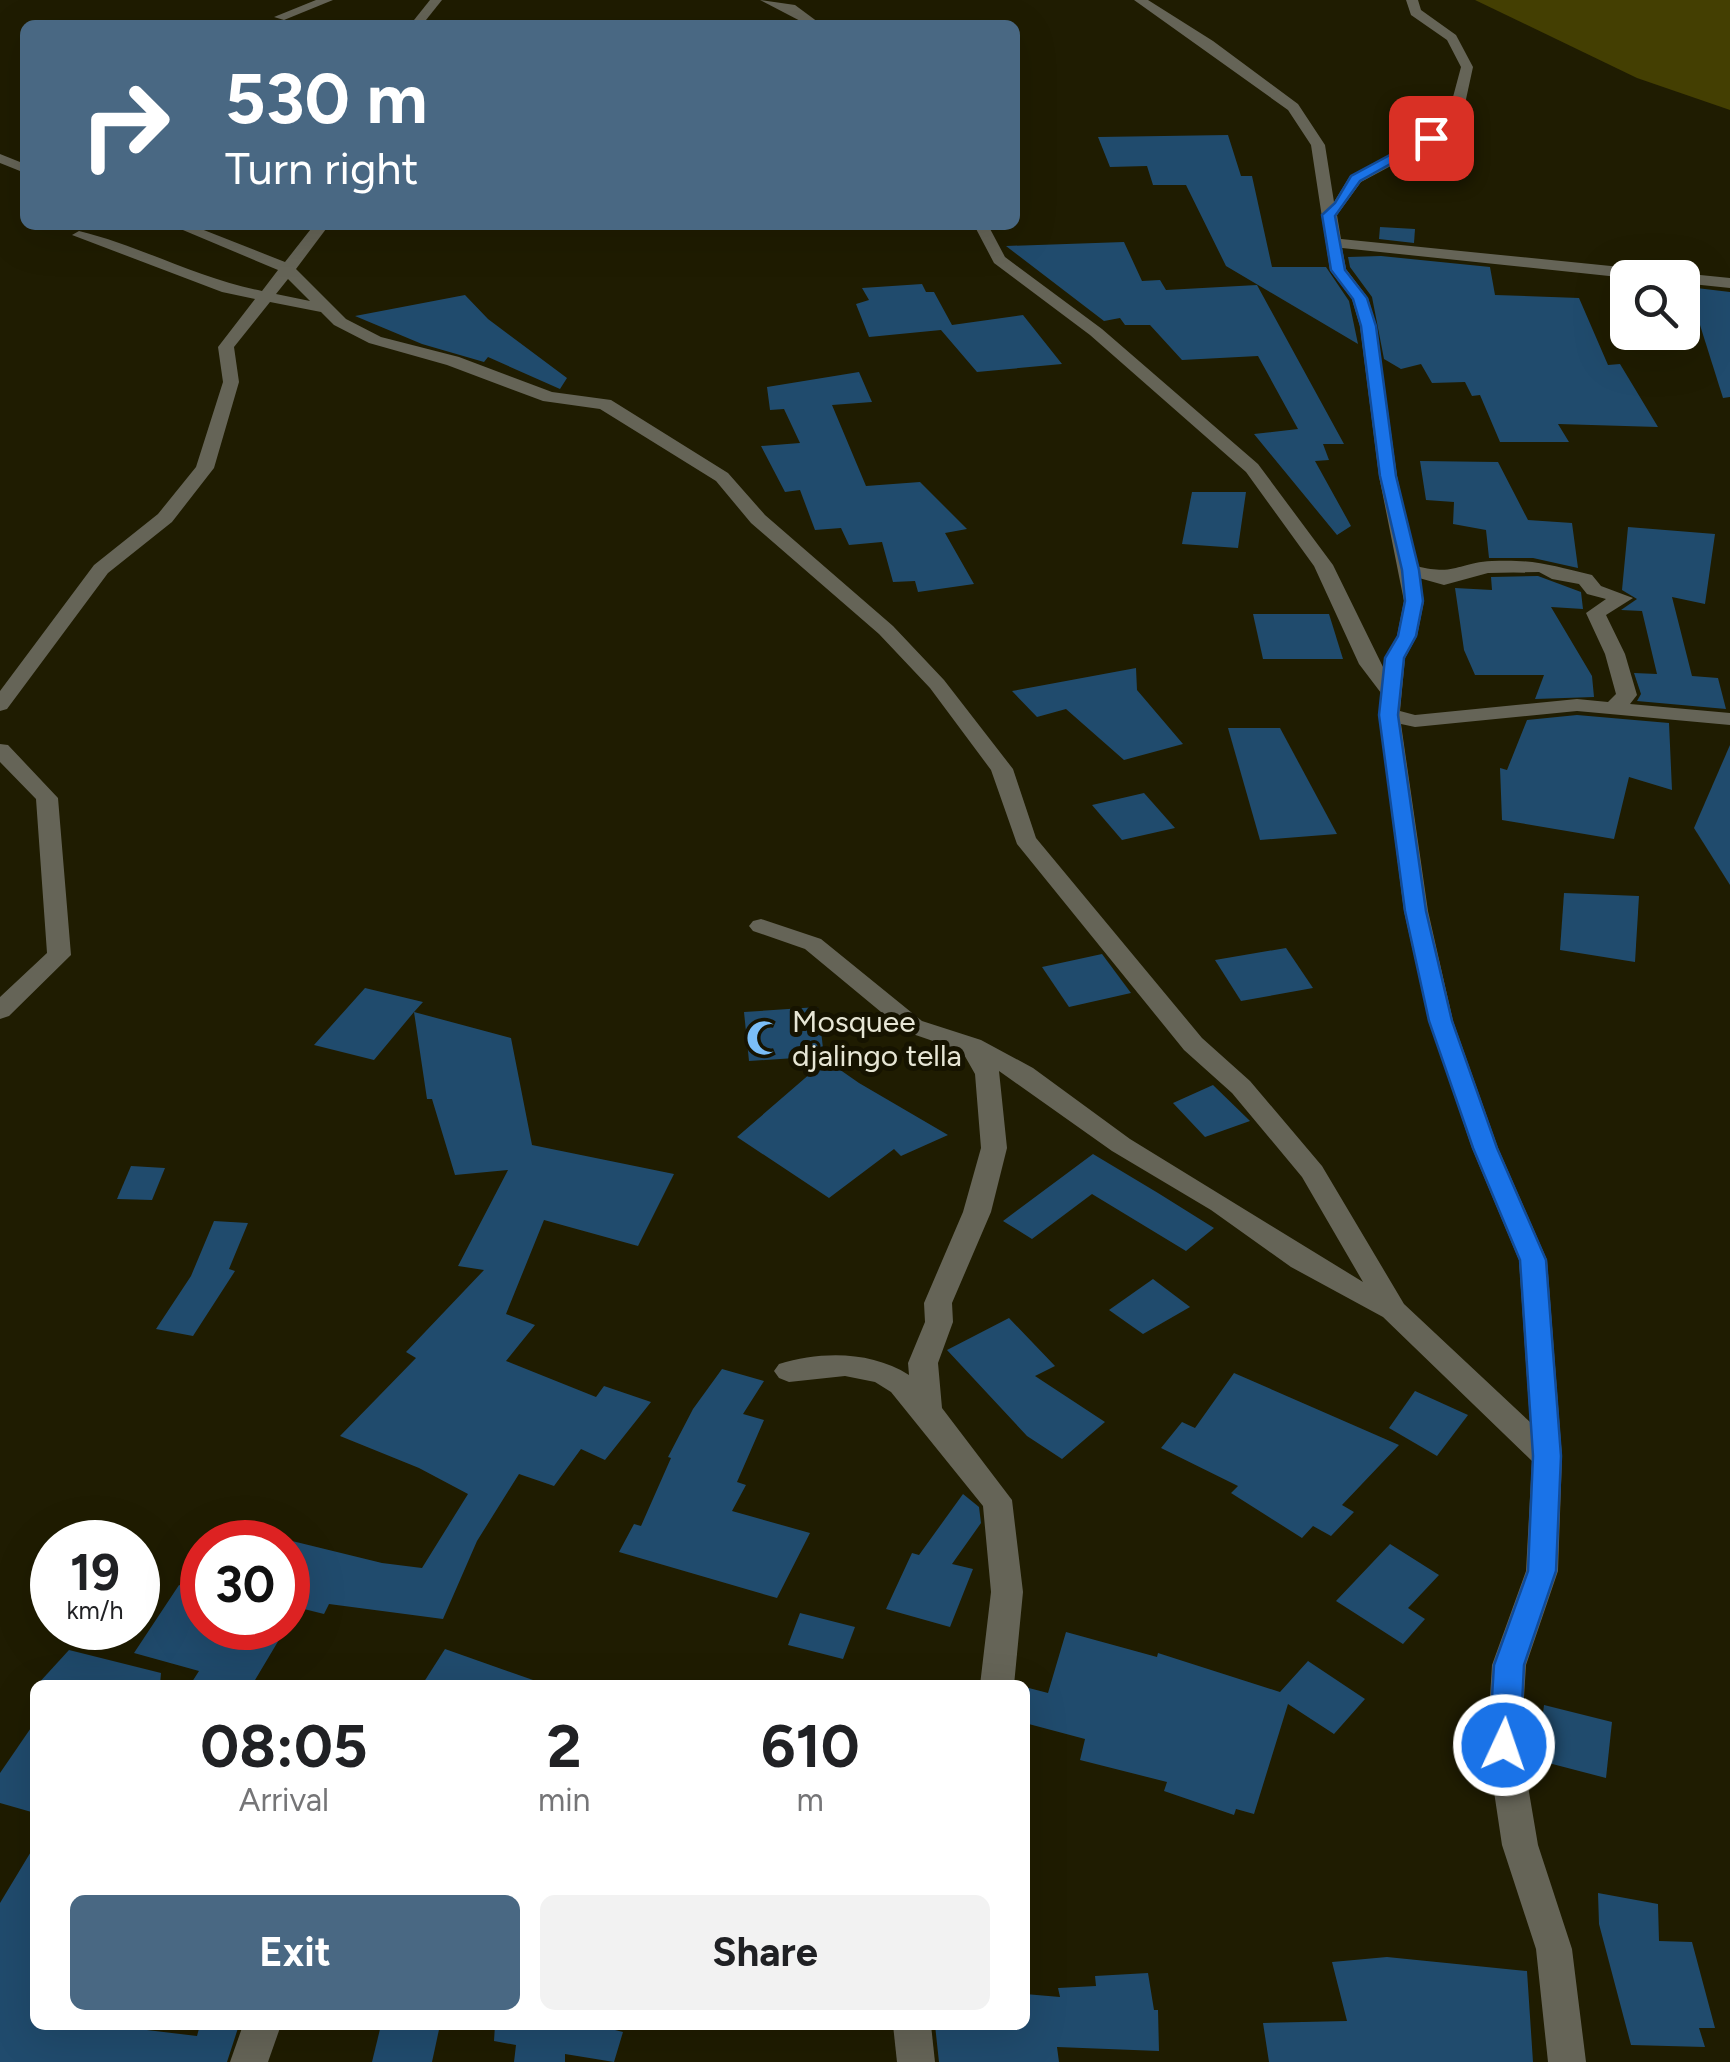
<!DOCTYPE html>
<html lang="en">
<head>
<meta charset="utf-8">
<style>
  :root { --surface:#fff; --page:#f2f2f2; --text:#202124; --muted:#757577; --accent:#496883 }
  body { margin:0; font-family:Figtree,sans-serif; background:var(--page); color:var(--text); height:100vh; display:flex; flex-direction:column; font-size:38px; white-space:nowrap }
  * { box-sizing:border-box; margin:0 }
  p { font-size:32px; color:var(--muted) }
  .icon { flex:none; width:55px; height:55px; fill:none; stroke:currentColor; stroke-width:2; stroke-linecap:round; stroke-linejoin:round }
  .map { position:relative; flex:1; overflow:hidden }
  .panel { position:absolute; left:30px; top:1680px; width:1000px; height:350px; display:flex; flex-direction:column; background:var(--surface); border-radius:15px; box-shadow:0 10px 40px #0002 }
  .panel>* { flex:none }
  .banner { position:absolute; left:20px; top:20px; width:1000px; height:210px; border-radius:15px; box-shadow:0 10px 40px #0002; background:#496883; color:#fff; overflow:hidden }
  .tools { position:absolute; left:1610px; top:260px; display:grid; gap:20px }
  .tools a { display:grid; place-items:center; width:90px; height:90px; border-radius:15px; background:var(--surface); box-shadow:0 10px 40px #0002; font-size:50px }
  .speed { position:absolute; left:30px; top:1520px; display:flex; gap:20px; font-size:50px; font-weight:700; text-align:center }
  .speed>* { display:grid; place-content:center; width:130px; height:130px; border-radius:50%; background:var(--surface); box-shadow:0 10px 40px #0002; line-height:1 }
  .speed small { font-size:25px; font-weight:400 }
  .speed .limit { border:15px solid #d22; background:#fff; color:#111 }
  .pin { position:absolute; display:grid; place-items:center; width:85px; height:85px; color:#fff; margin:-42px; border-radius:20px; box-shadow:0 5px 15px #0006 }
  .me { position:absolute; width:110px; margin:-55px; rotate:3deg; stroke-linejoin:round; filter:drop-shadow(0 0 8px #0008) }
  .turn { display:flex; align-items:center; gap:35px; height:210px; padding:0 40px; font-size:45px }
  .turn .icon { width:130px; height:130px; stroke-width:2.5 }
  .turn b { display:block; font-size:70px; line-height:85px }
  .eta { display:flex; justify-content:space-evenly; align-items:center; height:170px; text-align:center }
  .eta b { font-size:60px; font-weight:700; line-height:70px }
  .button { display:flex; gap:20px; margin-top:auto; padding:20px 40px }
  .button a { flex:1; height:115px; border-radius:15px; background:var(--accent); color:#fff; font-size:40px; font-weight:700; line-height:115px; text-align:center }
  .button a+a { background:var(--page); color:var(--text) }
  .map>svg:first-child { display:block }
  .green { fill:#443f02 }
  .building { fill:#204b6d }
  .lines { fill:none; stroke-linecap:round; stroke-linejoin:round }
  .street { fill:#656457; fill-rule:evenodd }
  .route { fill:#1a73e8; stroke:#114b97; stroke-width:2.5 }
  .labels { text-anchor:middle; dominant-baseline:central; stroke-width:10; stroke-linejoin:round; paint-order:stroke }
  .poi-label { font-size:30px; fill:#e7e6d5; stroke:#161300; text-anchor:start }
</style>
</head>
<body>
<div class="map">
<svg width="1730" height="2062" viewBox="0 0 1730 2062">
  <rect width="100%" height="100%" fill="#1f1c01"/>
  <!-- green -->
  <path class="green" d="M1475 0H1730V110L1637 78Z"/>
  <!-- building -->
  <g class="building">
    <path d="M1228 135 1241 176H1252L1272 267H1326L1349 301 1358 344 1226 266 1186 185H1153L1147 166 1110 167 1098 137Z"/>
    <path d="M1380 227 1415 229 1414 243 1379 239Z"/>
    <path d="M1124 242 1142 281 1160 280 1166 290 1257 285 1344 444H1323L1329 460 1315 461 1351 526 1337 535 1254 434 1298 429 1258 356 1182 360 1150 325H1125L1120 318 1104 321 1006 246Z"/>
    <path d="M1381 256 1490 267 1495 295 1579 298 1608 365 1620 364 1658 427 1558 424 1569 442H1500L1480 395 1472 396 1465 382 1432 383 1421 364 1401 369 1384 359 1372 297 1350 267 1348 257Z"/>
    <path d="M922 284 926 292H934L952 325 1023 315 1062 364 977 372 941 330 869 337 856 304 869 300 862 288Z"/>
    <path d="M1688 287 1730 292V397L1723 398Z"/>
    <path d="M465 295 488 319 567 378 560 389 488 357 484 362 422 344 355 316Z"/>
    <path d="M859 372 872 402 832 405 866 486 920 482 967 529 945 533 974 584 918 592 915 581 893 582 882 542 849 545 841 528 815 530 800 490 785 492 761 446 800 443 784 409 770 410 767 387Z"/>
    <path d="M1420 461 1498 462 1528 520 1572 523 1578 568 1533 558H1489L1486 530 1453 524 1454 502 1426 500Z"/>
    <path d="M1192 492H1246L1238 548 1182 544Z"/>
    <path d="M1628 527 1715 534 1705 604 1672 597 1692 676 1718 678 1726 709 1637 701 1641 694 1634 673 1657 674 1642 611 1621 610 1637 599 1622 590Z"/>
    <path d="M1538 576 1581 592 1583 609 1551 607 1592 676 1594 697 1535 699 1544 675H1475L1464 650 1455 588 1492 590 1491 577Z"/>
    <path d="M1253 614H1329L1343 659H1263Z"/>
    <path d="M1136 668 1137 690 1183 744 1124 760 1066 709 1037 717 1012 691Z"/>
    <path d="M1577 715 1669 723 1672 790 1629 777 1614 839 1502 820 1500 768 1507 770 1527 720Z"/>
    <path d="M1228 728H1280L1337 834 1260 840Z"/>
    <path d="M1730 745V885L1694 828Z"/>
    <path d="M1144 793 1175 828 1122 840 1092 805Z"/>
    <path d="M1564 893 1639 896 1635 962 1560 950Z"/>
    <path d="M1286 948 1313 988 1241 1001 1215 960Z"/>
    <path d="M1102 954 1131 993 1069 1007 1042 967Z"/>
    <path d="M365 988 423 1002 414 1012 511 1038 532 1145 674 1174 638 1246 544 1220 506 1314 535 1325 506 1361 596 1397 604 1386 651 1402 605 1460 581 1449 554 1486 519 1474 477 1541 443 1619 329 1604 324 1614 288 1605V1540L382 1563 422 1568 468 1494 419 1468 340 1436 416 1358 406 1352 484 1270 458 1266 508 1170 455 1175 432 1099H427L414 1012 374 1060 314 1045Z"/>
    <path d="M818 1007 824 1056 749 1061 744 1012Z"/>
    <path d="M826 1060 859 1083 948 1135 901 1156 894 1149 829 1198 737 1137Z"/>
    <path d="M1213 1085 1250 1121 1205 1137 1173 1103Z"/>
    <path d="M1093 1154 1158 1193 1214 1228 1186 1251 1092 1194 1032 1239 1003 1221Z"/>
    <path d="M131 1166 165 1168 152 1200 117 1199Z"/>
    <path d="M214 1221 248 1223 229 1269 235 1271 193 1336 156 1329 191 1276Z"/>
    <path d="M1153 1279 1190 1307 1143 1334 1109 1310Z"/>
    <path d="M1009 1318 1055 1366 1035 1376 1105 1422 1062 1459 1027 1436 947 1350Z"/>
    <path d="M722 1369 764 1381 743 1414 764 1420 737 1482 746 1485 732 1511 810 1533 777 1598 619 1552 634 1524 641 1526 671 1458 668 1457 693 1409Z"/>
    <path d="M1234 1373 1399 1445 1342 1505 1354 1512 1331 1536 1313 1526 1302 1538 1231 1493 1238 1486 1161 1448 1182 1422 1195 1428Z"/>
    <path d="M1415 1391 1468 1415 1437 1456 1389 1428Z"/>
    <path d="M963 1494 979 1507 981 1523 952 1564 973 1569 950 1627 886 1609 912 1553 919 1555Z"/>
    <path d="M1390 1544 1439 1575 1408 1608 1425 1619 1403 1644 1336 1601Z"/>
    <path d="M179 1585 202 1591V1628H286L252 1685H190L199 1671 134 1653Z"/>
    <path d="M800 1613 855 1627 843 1659 788 1645Z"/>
    <path d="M1066 1632 1157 1657 1158 1653 1280 1692 1308 1661 1365 1699 1334 1734 1288 1704 1254 1814 1236 1809 1234 1815 1164 1791 1167 1782 1080 1760 1085 1739 1025 1723V1687L1048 1693Z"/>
    <path d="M445 1649 533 1680 532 1685H422Z"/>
    <path d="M69 1650 161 1673 160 1685H37Z"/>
    <path d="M1544 1705 1612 1722 1606 1778 1537 1760Z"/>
    <path d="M35 1722V1813L0 1803V1773Z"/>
    <path d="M35 1845V2025H105L197 2036 200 2025H239L227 2062H0V1903Z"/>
    <path d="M1598 1893 1658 1904 1659 1941 1692 1942 1715 2028H1699L1705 2047 1631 2045 1599 1924Z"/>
    <path d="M1387 1957 1527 1971 1533 2062H1269L1263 2023 1347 2021 1332 1962Z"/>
    <path d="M1148 1973 1154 2010H1158L1159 2051 1057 2047 1059 2062H939L935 2025H1025V1994L1060 1997 1058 1988 1096 1986 1095 1976Z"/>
    <path d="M381 2025H440L432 2062H372Z"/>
    <path d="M495 2025H612L611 2029 623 2032 614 2062 565 2054V2062H514L516 2045 494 2041Z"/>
  </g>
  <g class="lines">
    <!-- street -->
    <g class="street">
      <path d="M316 0H333L284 20 274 17Z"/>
      <path d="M430 0H442L422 25H410Z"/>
      <path d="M760 0 795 5 822 25H808Z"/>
      <path d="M1134 0H1148L1213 41 1298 104 1325 145 1334 202 1350 176 1433 132 1449 112 1461 67 1447 40 1411 15 1406 0H1418L1421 10 1456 35 1473 67 1463 113 1443 138 1361 182 1337 215 1341 239 1730 278V288L1682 283V278H1628L1342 248 1346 269 1368 298 1376 326 1397 476 1416 566C1457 576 1456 563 1492 561 1535 559 1552 566 1592 575L1601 586 1633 598 1606 615 1625 654 1637 695 1630 704 1730 713V725L1577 711 1415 727 1401 724 1428 911 1453 1021 1498 1148 1547 1260 1562 1457 1558 1571 1526 1665 1521 1745 1538 1845 1572 1949 1586 2062H1548L1536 1949 1502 1845 1487 1745 1492 1665 1526 1571 1532 1461 1383 1317 1291 1267 1211 1210 1112 1151 999 1071 1007 1148 991 1212 952 1303 953 1322 938 1363 942 1408 1012 1500 1023 1592 1014 1685H980L991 1592 983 1506 891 1392 875 1382 845 1376 789 1382 779 1378 774 1371 779 1364C822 1351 871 1351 909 1375L908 1363 925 1322 924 1303 963 1212 981 1148 975 1074 962 1051 904 1031 805 949 753 931 749 926 753 921 761 919 821 939 922 1021 981 1040 1033 1068 1130 1139 1363 1282 1302 1177 1232 1093 1184 1050 1017 844 991 770 930 688 879 634 751 523 716 481 600 409 543 401 447 365 369 343 334 325 321 312 270 302 234 347 239 382 214 468 172 522 108 573 7 709 0 711V691L94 565 158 514 196 467 223 382 218 347 255 299 222 292 72 235 79 231C141 246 199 279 262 291L278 270 171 225H191L285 262 314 225H329L296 269 346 319 381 337 459 357 552 392 611 400 728 473 765 515 893 626 944 680 1013 769 1036 838 1202 1038 1250 1081 1322 1166 1404 1304 1530 1422 1519 1260 1472 1148 1429 1021 1404 911 1379 715 1381 693 1359 664 1314 566 1246 472 1090 335 994 263 974 225H988L1005 257 1102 329 1258 464 1333 565 1384 669 1397 636 1404 601 1379 476 1360 326 1352 299 1330 270 1311 145 1288 110ZM288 279 310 301 276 294ZM1539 572 1552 579 1579 584 1587 594 1606 599 1586 613 1605 654 1616 694 1608 702 1577 699 1415 715 1400 711 1405 658 1417 636 1424 601 1419 578 1444 585 1488 573Z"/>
      <path d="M0 154 25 164V173L0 163Z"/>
      <path d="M0 744 8 745 58 798 71 955 9 1016 0 1019V997L47 953 36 799 0 762Z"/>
      <path d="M243 2025H281L268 2062H230Z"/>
      <path d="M893 2025H931L935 2062H897Z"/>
    </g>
  </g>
  <!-- route -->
  <path class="route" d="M1427 135 1437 138 1360 181 1335 216 1345 270 1367 298 1376 326 1396 476 1419 570 1423 601 1416 636 1404 658 1398 715 1426 911 1452 1021 1497 1148 1546 1260 1561 1456 1556 1571 1524 1665 1520 1745 1515 1754 1504 1758 1494 1754 1489 1745 1494 1665 1528 1571 1533 1456 1520 1260 1473 1148 1429 1021 1405 911 1379 715 1385 658 1398 636 1405 601 1402 570 1380 476 1361 326 1353 299 1331 270 1322 215 1335 203 1351 176Z"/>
  <!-- icons -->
  <defs>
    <symbol id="mosque-bare" viewBox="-9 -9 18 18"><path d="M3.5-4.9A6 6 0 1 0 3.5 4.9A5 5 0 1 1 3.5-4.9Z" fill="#7bbef8" stroke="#161300" stroke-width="2.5" paint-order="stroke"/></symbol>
  </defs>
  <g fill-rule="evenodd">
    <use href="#mosque-bare" x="739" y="1013" width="50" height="50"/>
  </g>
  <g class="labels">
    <!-- poi labels -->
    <g class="poi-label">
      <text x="792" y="1021">Mosquee<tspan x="792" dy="34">djalingo tella</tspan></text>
    </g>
  </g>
</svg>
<div class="tools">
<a><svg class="icon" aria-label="search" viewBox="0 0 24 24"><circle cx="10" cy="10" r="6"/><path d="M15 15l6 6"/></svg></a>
</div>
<div class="speed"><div>19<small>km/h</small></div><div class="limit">30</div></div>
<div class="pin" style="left:1431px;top:138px;background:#d93025"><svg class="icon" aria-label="arrive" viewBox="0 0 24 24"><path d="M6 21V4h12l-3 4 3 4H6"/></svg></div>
<svg class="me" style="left:1504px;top:1745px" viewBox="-20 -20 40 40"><circle r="17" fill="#1a73e8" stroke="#fff" stroke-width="3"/><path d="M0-11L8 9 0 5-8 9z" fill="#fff"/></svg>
<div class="banner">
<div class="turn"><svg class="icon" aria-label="right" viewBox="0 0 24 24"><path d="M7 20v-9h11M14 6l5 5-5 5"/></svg><div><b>530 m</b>Turn right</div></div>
</div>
<section class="panel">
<div class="eta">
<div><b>08:05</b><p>Arrival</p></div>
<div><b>2</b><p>min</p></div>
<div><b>610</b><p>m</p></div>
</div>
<div class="button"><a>Exit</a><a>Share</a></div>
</section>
</div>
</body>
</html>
